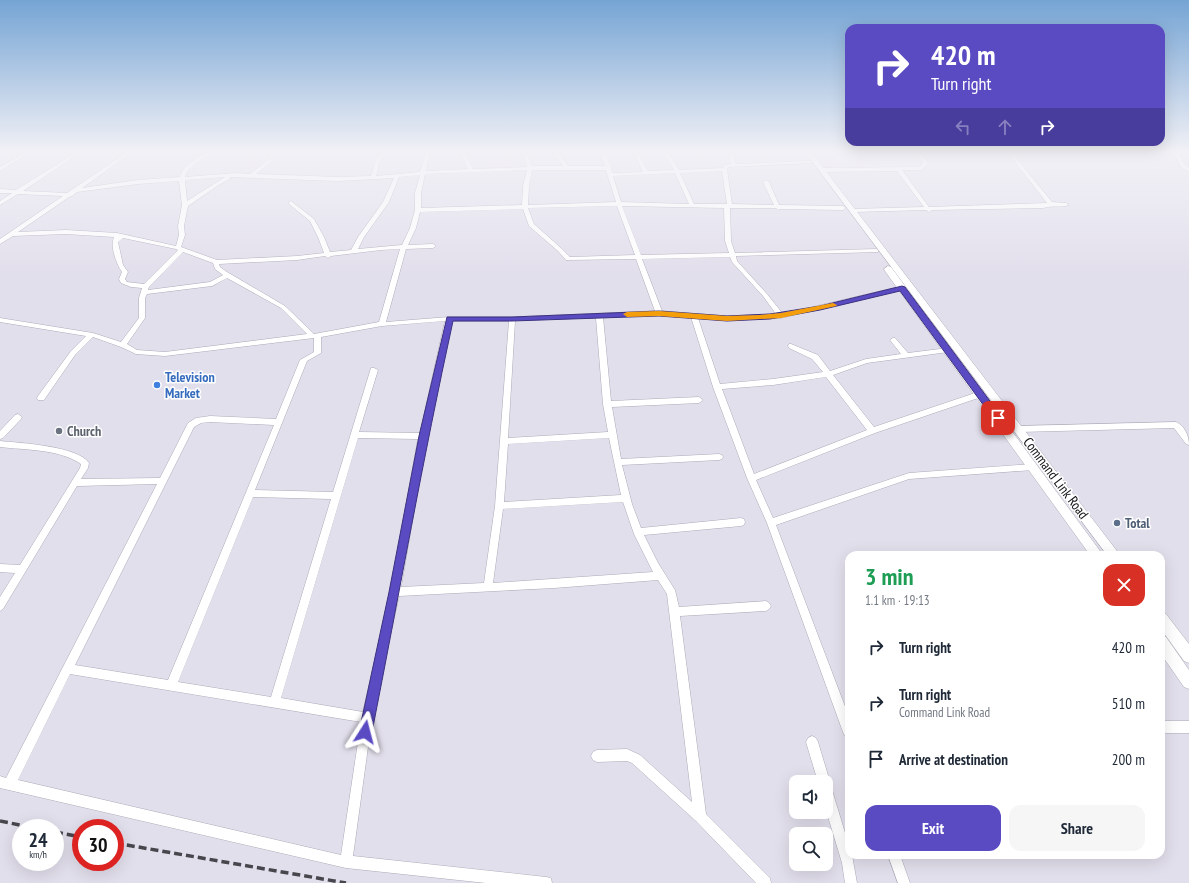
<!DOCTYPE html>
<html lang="en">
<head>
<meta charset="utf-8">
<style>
  :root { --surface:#fff; --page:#f6f6f7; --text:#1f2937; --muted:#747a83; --accent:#5a4bc3 }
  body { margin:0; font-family:"PT Sans Narrow",sans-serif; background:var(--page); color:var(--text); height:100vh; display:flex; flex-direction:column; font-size:15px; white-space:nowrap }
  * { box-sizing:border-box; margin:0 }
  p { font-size:13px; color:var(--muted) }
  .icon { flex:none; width:22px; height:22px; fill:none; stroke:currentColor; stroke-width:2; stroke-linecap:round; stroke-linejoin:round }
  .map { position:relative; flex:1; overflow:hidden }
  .sheet { position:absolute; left:845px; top:551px; width:320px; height:308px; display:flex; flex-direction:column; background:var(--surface); border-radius:12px; box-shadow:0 4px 16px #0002 }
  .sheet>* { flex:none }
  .hud { position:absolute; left:845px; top:24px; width:320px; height:122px; border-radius:12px; box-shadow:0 4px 16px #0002; background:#5a4bc3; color:#fff; overflow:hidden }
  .fabs { position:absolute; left:789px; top:775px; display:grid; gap:8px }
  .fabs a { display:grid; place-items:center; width:44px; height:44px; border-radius:8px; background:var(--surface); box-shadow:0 4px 16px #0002; font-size:20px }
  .speed { position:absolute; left:12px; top:819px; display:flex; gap:8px; font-size:20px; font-weight:700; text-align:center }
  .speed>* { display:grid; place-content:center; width:52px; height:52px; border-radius:50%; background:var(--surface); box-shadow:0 4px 16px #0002; line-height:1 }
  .speed small { font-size:10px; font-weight:400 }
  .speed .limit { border:6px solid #d22; background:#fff; color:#111 }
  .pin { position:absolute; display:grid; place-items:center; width:34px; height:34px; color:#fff; margin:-17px; border-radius:8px; box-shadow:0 2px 6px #0006 }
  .me { position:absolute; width:44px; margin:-22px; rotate:9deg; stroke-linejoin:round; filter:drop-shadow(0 0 3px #0008) }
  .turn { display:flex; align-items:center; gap:14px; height:84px; padding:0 20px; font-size:18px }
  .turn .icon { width:52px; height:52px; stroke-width:2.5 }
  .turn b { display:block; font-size:28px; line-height:34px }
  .lanes { display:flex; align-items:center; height:38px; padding:0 20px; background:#0003; justify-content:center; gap:20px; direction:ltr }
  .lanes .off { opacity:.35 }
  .round { display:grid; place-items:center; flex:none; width:42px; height:42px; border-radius:12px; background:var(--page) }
  .headline { display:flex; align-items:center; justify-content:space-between; height:68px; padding:0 20px }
  h1 { font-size:24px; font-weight:600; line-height:30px; color:#1e9e55 }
  .action { display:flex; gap:8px; margin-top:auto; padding:8px 20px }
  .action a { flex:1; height:46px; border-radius:12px; background:var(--accent); color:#fff; font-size:16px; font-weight:600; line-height:46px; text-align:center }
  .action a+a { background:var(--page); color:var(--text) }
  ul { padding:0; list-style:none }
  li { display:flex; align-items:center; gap:12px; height:56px; padding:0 20px }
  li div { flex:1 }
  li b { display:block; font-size:15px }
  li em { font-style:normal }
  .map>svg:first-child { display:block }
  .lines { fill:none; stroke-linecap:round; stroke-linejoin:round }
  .minor-casing { stroke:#adaab7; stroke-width:1 }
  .major-casing { stroke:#adaab7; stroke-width:1 }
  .minor { fill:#fff; fill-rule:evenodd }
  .major { fill:#fff; fill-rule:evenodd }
  .rail { stroke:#47464c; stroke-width:3.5; stroke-dasharray:8 4; stroke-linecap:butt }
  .route { fill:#5a4bc3; stroke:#3a317f }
  .slow { fill:#f59e0b }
  .shop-dot { fill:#3f7fe0; stroke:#fff; stroke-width:1.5 }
  .worship-dot { fill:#6b7280; stroke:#fff; stroke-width:1.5 }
  .service-dot { fill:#5c6f8a; stroke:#fff; stroke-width:1.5 }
  .labels { text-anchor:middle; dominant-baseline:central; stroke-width:3; stroke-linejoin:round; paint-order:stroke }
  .shop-label { font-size:14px; font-weight:bold; fill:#366cbe; stroke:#fff; text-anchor:start }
  .worship-label { font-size:14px; font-weight:bold; fill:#5b616d; stroke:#fff; text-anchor:start }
  .street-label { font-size:14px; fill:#121115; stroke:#fff }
  .service-label { font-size:14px; font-weight:bold; fill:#4e5e75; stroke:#fff; text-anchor:start }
</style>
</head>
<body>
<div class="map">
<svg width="1189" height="883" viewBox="0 0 1189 883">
  <rect width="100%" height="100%" fill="#e2dfec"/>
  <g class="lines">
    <defs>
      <g id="minor">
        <path d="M24 153H29L0 171V167Z"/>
        <path d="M75 153H80L23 191 67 193 126 153H131L82 188 138 180 180 177C181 168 202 152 211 153 203 160 188 166 185 177L236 173 250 174 271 158H273V160L256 174 338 177 371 176 376 160 381 153H385L380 160 376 176 420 172 426 153H430L426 171 468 169 461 154 462 153H475L466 155 473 169 527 167 523 153H527L532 166H563L554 153H558L568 166H605L601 153H605L611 167 613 168 611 169 613 173 643 172 634 153H638L648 171 674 170 664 153H668L679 170 723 168 725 165 731 164 728 153H732L736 164 811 161V163H809L728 167 727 169 732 204 774 205 763 182 766 180 769 182 779 205 843 206 846 208 843 210 780 209 778 210 776 208H730L731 241 735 253 876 249 878 250V252L736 256 737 261 767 294 783 314 902 286 905 288 902 290 781 318 727 320 698 318 720 384 773 379 823 372 812 359 789 348 788 346 789 344H791L818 355 830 371 866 359 901 354 890 340 893 338H895L908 353 948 348 952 350 948 352 867 363 833 375 874 427 978 392H984L985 394 984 396 875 433 756 480 773 518 909 473 1033 464 1036 465 1037 467 1036 469 1033 470 909 479 776 525 849 717V738L845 736 843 732 767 523 747 478 713 387 691 317 659 315 603 317 611 401 699 397 703 400 699 403 612 407 621 459 719 454 722 455 723 457 722 459 719 460 622 465 632 504 641 528 741 518 744 519 745 522 744 525 741 526 644 535 658 563 675 590 679 607 766 601 769 603 771 606 769 609 766 611 680 616 706 814 770 878 771 883H756L696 821 632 763 627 761 597 762 593 760 591 756 593 752 597 750 627 749 640 755 692 802 667 594 658 580 554 588 399 596 372 718 353 856 546 877 551 878 552 883H486L346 868 0 788V776L6 778 157 484 77 486 3 609 0 611V597L15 573 0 572V564L20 565 80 468 81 464C59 449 26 450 0 447V441C20 443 78 446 89 463L88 468 81 479 160 478 188 423 196 418 210 416 276 419 300 360 314 352V338L165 356 136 354 121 347 93 337 75 355 44 400H38L37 398 38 396 71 351 86 336 0 322V318L93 333 121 342 139 318V298L142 288 131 287 121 283 119 279 122 272C116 263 110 247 114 237L66 234 13 236 0 244V239L63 196 18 194 0 205V201L12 193H0V189L16 190ZM527 170 523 186 522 205 421 208V193L425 174ZM532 170H606L616 202 528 205 529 186ZM722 171 727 204H694L680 173ZM675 173 689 204 621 202 613 176ZM420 175 415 193V210L410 228 402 245 358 249 364 237 389 202 399 177ZM225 177 187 201 185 180ZM230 177 338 181 394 178 383 202 358 237 351 250 330 252 324 237 314 219 291 201 288 203 289 204 310 221 318 237 324 253 297 256 217 260 181 247 185 235 184 226 188 206 220 184 230 179ZM179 181 182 205 178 226 179 235 176 246 117 233 66 230 18 232 69 197 72 196 77 192 138 184ZM617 206 635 255 570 257 562 249 534 224 528 208ZM622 206 724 208 725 241 729 253 641 255ZM523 209 529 226 558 251 566 260 636 259 655 311 512 317H449L386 322 406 249 433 248 436 246 433 244 408 245 416 228 420 212ZM123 238 176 249 178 250 144 284 127 282 125 279 128 272 123 265 118 242ZM400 249 379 322 314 334 285 306 227 272 220 267 219 264 297 260 325 256 328 258 331 256 381 250ZM183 252 213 263 215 269 223 275 210 282 148 290 149 287ZM730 257 732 262 763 296 776 314 727 316 662 311 642 259ZM227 278 281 308 307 334 165 352 137 350 127 344 145 318V298L147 294 212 286ZM596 318 603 404 608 432 508 438 515 321ZM445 321 420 433 359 432 378 370 374 368H371L333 492 255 490 307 361 321 353V337L382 326ZM452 321H509L495 506 484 583 401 587 427 436ZM826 377 867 430 754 474 722 389 773 385ZM210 422 274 425 168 680 75 665 194 427 201 423ZM358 438 418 439 390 592 363 712 281 698ZM609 438 621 495 504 502 508 444ZM253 497 331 499 271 697 178 682ZM623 502 634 534 653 572 493 583 503 509ZM70 674 361 722 341 855 18 780Z"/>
        <path d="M698 153H702L704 156 700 157Z"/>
        <path d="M917 153H921L928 163V164L921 170H902L929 207 1047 203 1008 153H1012L1052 202 1066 203 1069 205C1063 208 1052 205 1043 208L932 210 929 212 926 210 853 212 850 210 851 209 924 207 897 171 822 172 819 170 822 168 920 167 923 163Z"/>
        <path d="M1174 153H1178L1185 165 1189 168V172L1181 167Z"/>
        <path d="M18 414 22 417 21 419 3 438 0 439V431L15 415Z"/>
        <path d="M1176 422C1185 426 1189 436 1189 445L1186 444 1174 428 1019 432 1015 429 1019 426Z"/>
        <rect x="1161" y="721" width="28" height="12"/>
        <path d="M812 736 816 738 818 742 830 782 829 785 832 790 849 846V855H852L857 883H845L842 863 826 810V782H818L806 742 808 738Z"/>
        <path d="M888 855H900L910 883H898Z"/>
      </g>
      <g id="major">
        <path d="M806 153H812L1120 555H1107Z"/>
        <path d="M888 266 891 267 1103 555H1090L885 271 884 269Z"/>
        <path d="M1161 612 1166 614 1189 644V663L1184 661 1161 629Z"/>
        <path d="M1161 635 1166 637 1189 670V689L1184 687 1161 654Z"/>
      </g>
    </defs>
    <!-- minor casing -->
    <use href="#minor" class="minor-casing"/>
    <!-- major casing -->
    <use href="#major" class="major-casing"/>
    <!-- minor -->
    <use href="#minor" class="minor"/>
    <!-- major -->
    <use href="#major" class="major"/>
    <!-- rail -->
    <g class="rail">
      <path d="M0 821 35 828"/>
      <path d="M55 832 81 837"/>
      <path d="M115 843 346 883"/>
    </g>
  </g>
  <!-- sky -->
  <linearGradient id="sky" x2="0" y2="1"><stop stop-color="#75a4d4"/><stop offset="0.55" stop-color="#f2f1f6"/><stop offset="1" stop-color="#f2f1f6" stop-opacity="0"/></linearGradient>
  <rect width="1189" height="276" fill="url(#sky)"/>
  <!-- route -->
  <path class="route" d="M902 286 905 287 1001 416 1003 418 1001 421H995L900 291 820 310 770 319 727 321 659 316 512 321H453C423 458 399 595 372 732L370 737 365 738 361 737 359 732 389 592 419 436 447 317H512L659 311 727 316 770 314 820 306Z"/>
  <!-- slow -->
  <path class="slow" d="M833 303 837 305 836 306 781 318 760 319 727 321 659 316 627 317 623 314 627 312 659 311 727 316 760 315 781 313Z"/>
  <!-- markers -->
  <circle class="shop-dot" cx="157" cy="385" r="4"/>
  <circle class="worship-dot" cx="59" cy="431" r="4"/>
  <circle class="service-dot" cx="1117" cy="523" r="4"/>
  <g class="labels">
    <!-- shop labels -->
    <g class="shop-label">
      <text x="165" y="377">Television<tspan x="165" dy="16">Market</tspan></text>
    </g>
    <!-- worship labels -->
    <g class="worship-label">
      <text x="67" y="431">Church</text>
    </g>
    <!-- street labels -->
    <g class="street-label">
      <text transform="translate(1056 478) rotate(53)">Command Link Road</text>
    </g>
    <!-- service labels -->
    <g class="service-label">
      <text x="1125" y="523">Total</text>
    </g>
  </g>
</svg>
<div class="fabs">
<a><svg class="icon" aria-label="sound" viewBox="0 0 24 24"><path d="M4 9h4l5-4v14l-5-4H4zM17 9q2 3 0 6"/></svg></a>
<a><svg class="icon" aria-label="search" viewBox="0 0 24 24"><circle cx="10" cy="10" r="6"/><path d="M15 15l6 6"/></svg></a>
</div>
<div class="speed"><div>24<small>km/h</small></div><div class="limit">30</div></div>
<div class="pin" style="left:998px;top:418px;background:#d93025"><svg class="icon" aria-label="arrive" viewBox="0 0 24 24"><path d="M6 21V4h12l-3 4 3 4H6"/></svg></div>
<svg class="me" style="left:365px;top:732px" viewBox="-20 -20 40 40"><path d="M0-17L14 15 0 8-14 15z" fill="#5a4bc3" stroke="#fff" stroke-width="4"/></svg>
<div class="hud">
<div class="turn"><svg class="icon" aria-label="right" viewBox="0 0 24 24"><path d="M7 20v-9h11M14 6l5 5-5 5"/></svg><div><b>420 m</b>Turn right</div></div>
<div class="lanes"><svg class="icon off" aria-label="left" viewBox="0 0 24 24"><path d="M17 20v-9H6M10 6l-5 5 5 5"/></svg><svg class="icon off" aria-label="ahead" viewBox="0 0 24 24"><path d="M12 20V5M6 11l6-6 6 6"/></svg><svg class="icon" aria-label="right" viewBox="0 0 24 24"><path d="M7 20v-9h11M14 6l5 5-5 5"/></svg></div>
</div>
<section class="sheet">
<div class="headline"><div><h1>3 min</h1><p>1.1 km · 19:13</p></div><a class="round" style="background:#d93025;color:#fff"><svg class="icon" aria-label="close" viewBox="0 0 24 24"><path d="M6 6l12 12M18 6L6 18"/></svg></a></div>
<ul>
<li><svg class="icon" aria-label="right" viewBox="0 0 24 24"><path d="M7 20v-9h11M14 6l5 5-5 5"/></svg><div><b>Turn right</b></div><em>420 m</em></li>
<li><svg class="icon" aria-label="right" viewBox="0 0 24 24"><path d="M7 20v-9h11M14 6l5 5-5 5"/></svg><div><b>Turn right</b><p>Command Link Road</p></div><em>510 m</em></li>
<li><svg class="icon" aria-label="arrive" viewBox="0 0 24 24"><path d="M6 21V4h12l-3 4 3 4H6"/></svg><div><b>Arrive at destination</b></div><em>200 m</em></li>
</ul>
<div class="action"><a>Exit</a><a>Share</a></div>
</section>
</div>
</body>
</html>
